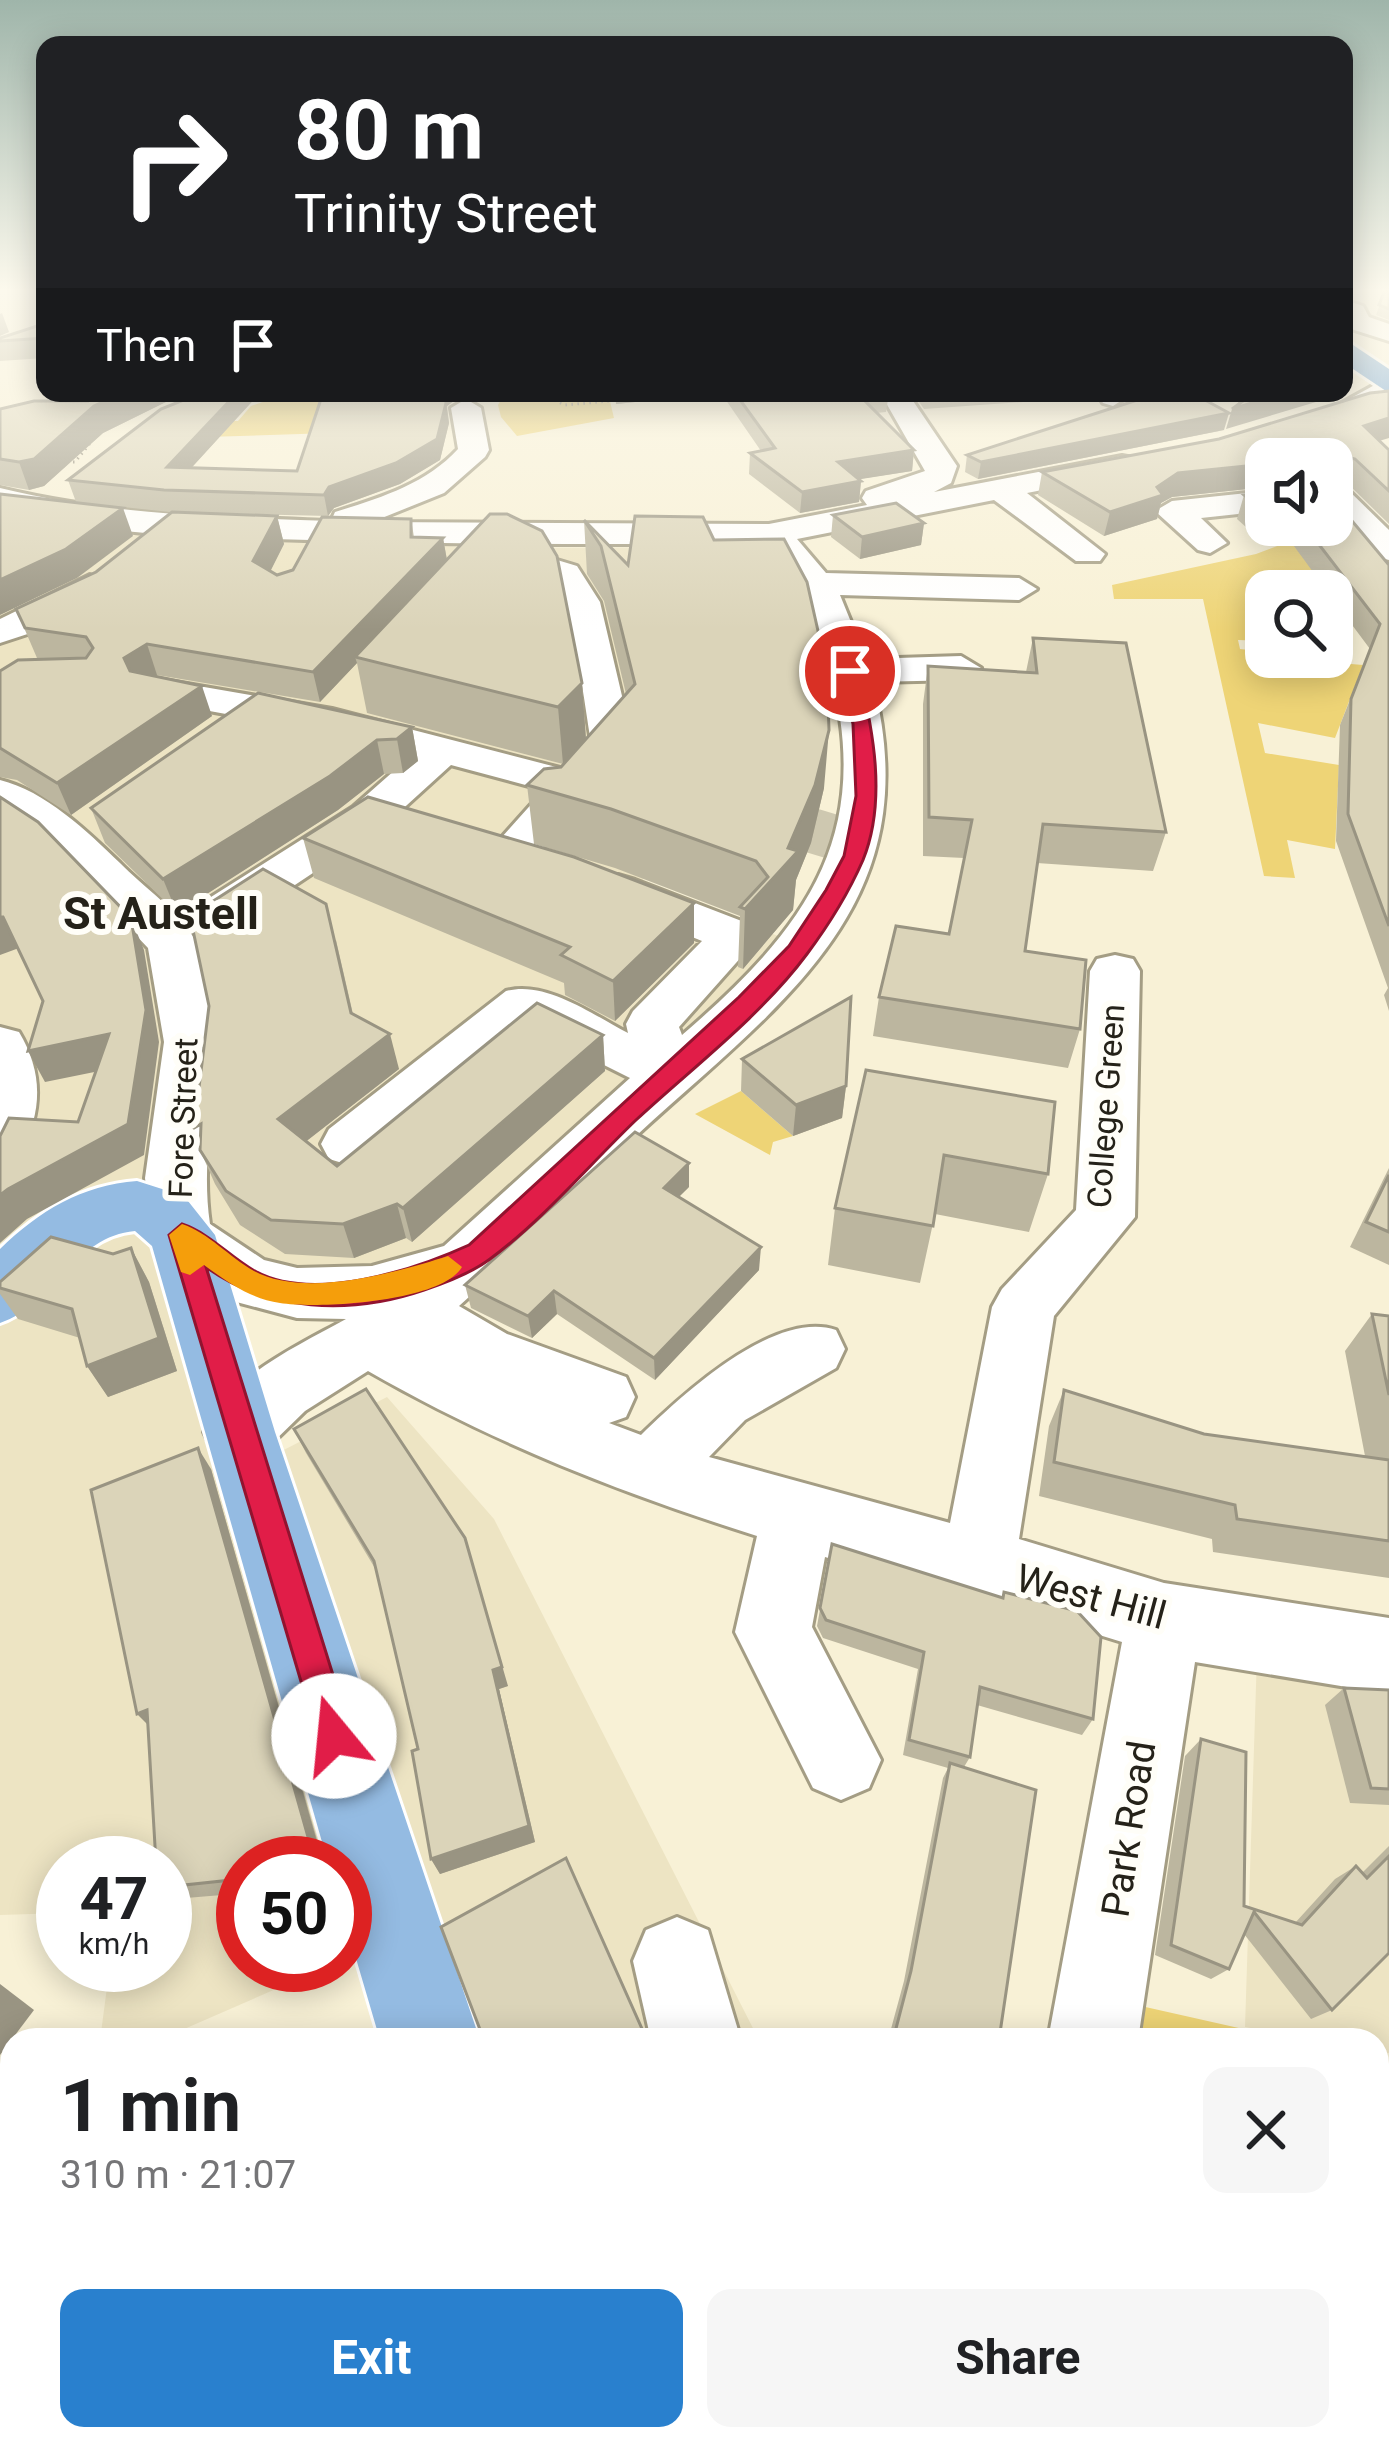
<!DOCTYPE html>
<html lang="en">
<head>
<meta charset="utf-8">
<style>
  :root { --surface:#fff; --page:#f6f6f6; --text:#202124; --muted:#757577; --accent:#2980ce }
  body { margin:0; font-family:Roboto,sans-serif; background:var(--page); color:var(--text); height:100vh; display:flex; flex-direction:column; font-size:45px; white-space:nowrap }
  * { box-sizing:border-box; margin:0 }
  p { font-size:39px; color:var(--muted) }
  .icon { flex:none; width:66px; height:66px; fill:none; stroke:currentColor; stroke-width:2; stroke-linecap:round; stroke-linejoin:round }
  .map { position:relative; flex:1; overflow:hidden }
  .details { position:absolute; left:0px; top:2028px; width:1389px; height:423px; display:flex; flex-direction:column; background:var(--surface); border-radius:36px 36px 0 0; box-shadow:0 6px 30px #0003 }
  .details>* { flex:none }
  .banner { position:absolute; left:36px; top:36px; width:1317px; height:366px; border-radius:24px; box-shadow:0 6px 30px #0003; background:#202124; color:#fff; overflow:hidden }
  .controls { position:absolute; left:1245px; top:438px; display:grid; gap:24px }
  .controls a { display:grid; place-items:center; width:108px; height:108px; border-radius:24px; background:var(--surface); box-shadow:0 6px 30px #0003; font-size:60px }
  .speed { position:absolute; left:36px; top:1836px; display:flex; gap:24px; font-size:60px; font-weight:700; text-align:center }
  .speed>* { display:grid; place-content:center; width:156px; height:156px; border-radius:50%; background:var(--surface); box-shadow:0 6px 30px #0003; line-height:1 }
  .speed small { font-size:30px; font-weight:400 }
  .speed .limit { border:18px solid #d22; background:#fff; color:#111 }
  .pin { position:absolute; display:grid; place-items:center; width:102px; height:102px; color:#fff; margin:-51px; border:6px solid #fff; border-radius:50%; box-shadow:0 3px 12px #0007 }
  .me { position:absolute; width:132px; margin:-66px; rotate:343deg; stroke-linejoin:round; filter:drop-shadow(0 0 9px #0008) }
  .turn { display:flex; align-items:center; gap:42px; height:252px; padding:0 60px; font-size:54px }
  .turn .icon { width:156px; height:156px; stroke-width:2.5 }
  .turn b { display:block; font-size:84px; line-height:102px }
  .then { display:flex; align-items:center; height:114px; padding:0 60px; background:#0003; gap:24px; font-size:45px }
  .round { display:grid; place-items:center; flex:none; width:126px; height:126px; border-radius:24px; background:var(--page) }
  .head { display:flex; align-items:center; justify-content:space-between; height:204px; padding:0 60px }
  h1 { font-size:72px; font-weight:700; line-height:90px }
  .cta { display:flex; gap:24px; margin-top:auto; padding:24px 60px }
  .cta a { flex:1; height:138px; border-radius:24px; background:var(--accent); color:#fff; font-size:48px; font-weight:700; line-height:138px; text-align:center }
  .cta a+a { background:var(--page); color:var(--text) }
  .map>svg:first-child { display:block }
  .built { fill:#ede4c3 }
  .green { fill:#eed476 }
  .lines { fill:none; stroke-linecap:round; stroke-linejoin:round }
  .minor-tunnel { stroke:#cec8b0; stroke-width:45; stroke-dasharray:45 22; stroke-linecap:butt }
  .minor-casing { stroke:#a49d84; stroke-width:6 }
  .major-casing { stroke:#fff; stroke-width:6 }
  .highway-casing { stroke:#fff; stroke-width:6 }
  .path-far1 { stroke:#938d7b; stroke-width:3; stroke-dasharray:1.5 4.5; stroke-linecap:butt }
  .path { stroke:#938d7b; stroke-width:12; stroke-dasharray:4.5 14; stroke-linecap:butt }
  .minor { fill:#fff; fill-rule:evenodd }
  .major { fill:#94bbe2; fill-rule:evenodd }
  .highway { fill:#4d8ecf; fill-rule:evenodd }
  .wall { fill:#bcb69f }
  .shaded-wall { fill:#999482 }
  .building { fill:#dbd4b9; stroke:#999482; stroke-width:3 }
  .route { fill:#e11d48; stroke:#92132f; stroke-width:3 }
  .slow { fill:#f59e0b }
  .labels { text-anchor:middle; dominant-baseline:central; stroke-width:12; stroke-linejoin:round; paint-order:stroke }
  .street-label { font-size:33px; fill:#252219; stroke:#fffef8 }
  .near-street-label { font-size:39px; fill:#252219; stroke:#fffef8 }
  .district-label { font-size:45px; font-weight:bold; fill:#252219; stroke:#fffef8 }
</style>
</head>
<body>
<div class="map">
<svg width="1389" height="2450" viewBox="0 0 1389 2450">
  <rect width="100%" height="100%" fill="#f8f1d6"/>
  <!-- built -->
  <g class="built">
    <path d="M0 510 168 534 491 548 769 547 723 774 639 885 795 942 434 1267 283 1274 211 1230 237 1474 387 1397 494 1519 759 2040H478L432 1921 345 1959V1863H243V1965H331L159 2040H100L110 1965H165V1863H63V1913L0 1915Z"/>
    <path d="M1257 1655 1389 1677V2053L1377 2051V2040H1318L1245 2027Z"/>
  </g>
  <!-- green -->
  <g class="green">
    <path d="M289 393H376L363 432 206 437 207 420 238 421 251 406Z"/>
    <path d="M505 393H608L614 418 517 436 501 417 498 405Z"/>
    <path d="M1332 525 1355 538 1327 591H1266V641L1238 640 1240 649 1266 652V657L1363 665 1335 738 1258 723 1265 753 1339 765 1335 849 1287 840 1295 878 1264 876 1203 599H1114L1112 585 1256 554Z"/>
    <path d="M741 1091 793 1136 773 1142 770 1155 695 1114Z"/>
    <path d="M1141 2006 1292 2040H1136Z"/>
    <path d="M1377 2063 1389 2065V2450H1074L1076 2439H1377Z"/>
  </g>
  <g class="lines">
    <!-- minor-tunnel -->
    <path class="minor-tunnel" d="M737 808 857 844"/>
    <defs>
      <g id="minor">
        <path d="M1354 303 1363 306 1369 317 1389 324V341L1348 328 1344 307Z"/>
        <path d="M1389 377V397L1357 412 1342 403Z"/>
        <path d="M896 393 909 395 957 466 951 483 934 492 1122 456 1133 458 1138 465 1133 472 1027 493 1105 554 1100 561H1076L994 500 797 539 826 573 1019 578 1037 589 1019 600 840 595 866 659 961 656 981 668 961 680 873 682C930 905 783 1001 637 1135 576 1190 521 1251 459 1306L507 1334 626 1377 635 1397 626 1417 609 1423 641 1435C683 1394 775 1309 836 1330L845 1349 836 1368 745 1420 709 1457 950 1523 992 1307 1002 1289 1076 1210 1090 971 1097 959 1115 955 1133 959 1140 971 1135 1217 1054 1316 1019 1539 1164 1583 1389 1618V1694L1195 1662 1138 2040H1048L1122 1642 986 1600 978 1603 825 1557 812 1627 881 1760 869 1788 841 1800 813 1788 735 1632 757 1536C622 1493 493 1443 368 1371L305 1411 262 1453 238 1462 214 1453 204 1432C231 1375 294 1348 346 1319L297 1318 229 1300 161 1252 152 1235 145 1178 164 1042 148 948 55 850 0 813V780C45 791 87 831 120 863 142 886 182 913 196 942 237 1032 196 1131 210 1224L264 1260 297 1268 372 1266 444 1246 630 1078 528 1027 369 1159 349 1165 329 1159 321 1144 329 1129 506 991C546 980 593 1015 628 1033L626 1024 633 1011 702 941 601 900 594 890 601 880 618 875 635 880 752 925 760 936 679 1027 682 1035C804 930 875 838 830 670 818 622 801 576 761 544 610 544 460 545 310 540 206 537 101 537 0 508V488C110 515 219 517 331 521L335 512C380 498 426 484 458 449L451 408 466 399 481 408 489 450 485 457 444 493 372 522 769 524 867 505 862 498 866 491 925 471 885 401Z"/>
        <path d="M1097 393H1125L1127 397 1113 406 1103 403Z"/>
        <path d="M1332 482 1343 485 1389 530V560L1377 557 1332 511Z"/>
        <path d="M1266 491V511L1201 518 1227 543 1210 553 1198 550 1155 511 1172 501Z"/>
        <path d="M534 553 577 566 600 602 633 743C618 764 538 860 519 867 509 871 502 868 492 866L485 856 544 790 451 765 385 825 226 931 209 935 192 931 185 920 192 909 353 807 412 755 329 733 144 699 138 691 144 683 158 679 332 709 564 769 591 741C585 709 573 598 550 581 538 572 526 577 516 564Z"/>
        <path d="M90 575 108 586 103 594 49 627 0 643V619Z"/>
        <path d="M0 1027 19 1032C43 1072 43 1112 20 1153L0 1159Z"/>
        <path d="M677 1917 708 1930 741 2040H651L633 1961 646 1930Z"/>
        <path d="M966 2439H1072L1070 2450H964Z"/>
      </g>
      <g id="major">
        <path d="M137 1181 184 1196 215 1235 275 1432 480 2040H380L345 1921V1863H328L152 1246 135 1231C74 1236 53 1305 0 1323V1249C39 1211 82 1185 137 1181Z"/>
        <path d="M511 2439H627L631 2450H515Z"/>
      </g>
      <path id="highway" d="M1344 339 1389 369V393L1344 363Z"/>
    </defs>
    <!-- minor casing -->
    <use href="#minor" class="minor-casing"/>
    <!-- major casing -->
    <use href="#major" class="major-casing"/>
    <!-- highway casing -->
    <use href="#highway" class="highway-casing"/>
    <!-- path-far1 -->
    <g class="path-far1">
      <path d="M538 393 565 405 609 401 612 393"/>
      <path d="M1223 393 1249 407"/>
      <path d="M61 462H75L91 442"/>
    </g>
    <!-- path -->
    <g class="path">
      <path d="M1377 2189H1389"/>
      <path d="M1138 2439V2450"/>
      <path d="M1338 2439 1347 2450"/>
      <path d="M1289 2450 1291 2439"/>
    </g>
    <!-- minor -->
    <use href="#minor" class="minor"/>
    <!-- major -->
    <use href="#major" class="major"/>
    <!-- highway -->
    <use href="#highway" class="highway"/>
  </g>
  <!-- wall -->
  <g class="wall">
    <path d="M1386 287H1389V320L1376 315Z"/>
    <path d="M45 327V358L0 361V338Z"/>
    <path d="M95 393H175L176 397 103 433 44 486 29 490 0 485V409L88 401Z"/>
    <path d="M201 393H260L191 468 297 471 455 400 447 406 449 423 440 460 400 484 334 508 328 516 170 512 76 502 68 480Z"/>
    <path d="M615 393H889L886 412 876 413 914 450 912 471 859 479 861 481 859 502 800 513 749 474 750 453 761 451 721 393 616 404Z"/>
    <path d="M913 393H1096L1094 397 924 409Z"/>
    <path d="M1224 430 978 479 965 472 967 455Z"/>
    <path d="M1380 441 1389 450V524L1346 482 1336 478V488L1349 503 1346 513 1389 565V1011L1384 995 1388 988 1336 841 1340 725 1370 649 1332 598V591H1327L1291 542 1266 545 1237 519 1244 495 1266 492V525H1332V459H1266V487L1172 497 1161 503 1157 519 1104 536 1038 495 1042 472Z"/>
    <path d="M833 515 924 523 921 545 860 559 831 537Z"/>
    <path d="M277 516 284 544 270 571 277 575 411 519 414 537 443 538 447 560 582 683 586 739 626 694 604 601 587 574 584 520 824 788 811 843 796 880 793 910 743 969 738 967 740 916 615 868 534 844 527 785 561 767 583 743 563 764 367 713 357 663 320 702 157 675 154 676 212 716 71 815 17 780 0 777V671L47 659 37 658 16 609Z"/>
    <path d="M1033 638 1166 832 1153 871 1037 863 1025 951 1080 1029 1068 1068 873 1036 879 997 949 934 964 858 923 856V704L928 666 1026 672Z"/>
    <path d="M412 727 418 761 403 773 384 774 338 810 177 913 105 843 91 808Z"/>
    <path d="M303 838 694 943 615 1021 565 995 564 983 314 878Z"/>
    <path d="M336 940 353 1014 399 1069 306 1141 337 1166 603 1035 605 1071 412 1242 406 1238 354 1258 285 1254 240 1225 215 1184 200 1150Z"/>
    <path d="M742 1059 846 1086 842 1118 793 1136 741 1091Z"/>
    <path d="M866 1070 1048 1174 1029 1232 935 1214 920 1283 828 1265 835 1208Z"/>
    <path d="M1389 1168V1265L1350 1247Z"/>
    <path d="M689 1187 679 1197 759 1270 655 1380 557 1314 532 1338 471 1308 465 1285Z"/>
    <path d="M131 1248 149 1282 177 1371 108 1397 87 1366 80 1338 18 1319 0 1294V1282L113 1254Z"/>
    <path d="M1372 1314 1389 1316V1578L1213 1552 1212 1539 1039 1496 1049 1426 1064 1390 1204 1434 1365 1456 1345 1351Z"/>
    <path d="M294 1429 508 1686 499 1689 535 1842 440 1874 431 1859 418 1749 376 1570 306 1453Z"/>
    <path d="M211 1469 321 1853 326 1855 333 1863H243L234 1894 174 1899 165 1893V1863Z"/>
    <path d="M832 1544 1002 1597 1004 1592 1093 1719 1082 1735 977 1705 970 1757 964 1767 1000 2033 1005 2040H888L904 1981 943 1778 948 1768 903 1755 918 1669 823 1638 817 1626Z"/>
    <path d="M1344 1688 1389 1690V1805L1350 1803 1325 1705Z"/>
    <path d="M1201 1739 1244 1906 1295 1923 1335 1879 1356 1866 1362 1873 1389 1846V1953L1332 2010 1311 2019 1244 1934 1229 1969 1211 1979 1155 1955 1185 1756Z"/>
  </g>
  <!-- shaded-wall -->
  <g class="shaded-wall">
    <path d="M2 313 9 332 0 336V314Z"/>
    <path d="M1353 373 1346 393 1226 429 1232 409 1285 393H1344V375Z"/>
    <path d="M122 393H175L176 397 103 433 44 486 29 490 19 462 94 406Z"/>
    <path d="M237 393H260L173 488 167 467Z"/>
    <path d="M445 393H457L455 400 447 406Z"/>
    <path d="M616 393H721L616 404Z"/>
    <path d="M446 403 449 423 440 460 400 484 334 508 328 516 324 495 329 487Z"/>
    <path d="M1229 413 1224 430 978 479 981 462Z"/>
    <path d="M1389 418V438L1356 448 1364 426Z"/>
    <path d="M914 450 912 471 836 483 838 462Z"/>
    <path d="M1266 464V487L1172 497 1161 503 1157 519 1104 536 1110 512 1157 487 1178 473Z"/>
    <path d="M861 481 859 502 800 513 802 492Z"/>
    <path d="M123 508 133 536 77 578 0 615V580Z"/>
    <path d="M277 516 284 544 261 590 253 561Z"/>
    <path d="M924 523 921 545 860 559 862 537Z"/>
    <path d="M1272 525H1297L1291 542 1266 545Z"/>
    <path d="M443 538 448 566 355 657 357 663 320 702 313 672Z"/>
    <path d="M147 644 157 675 134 688 124 658Z"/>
    <path d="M582 683 586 740 563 764 558 707Z"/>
    <path d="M202 686 212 716 71 815 57 783Z"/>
    <path d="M412 727 418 761 403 773 397 739Z"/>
    <path d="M829 730 824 788 811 843 796 880 793 910 743 969 745 909 788 848Z"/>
    <path d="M377 740 384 774 338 810 177 913 163 879Z"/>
    <path d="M694 903V943L615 1021 613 981Z"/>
    <path d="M0 917H3L19 948 0 955Z"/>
    <path d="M131 918 144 950 159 1042 144 1155 27 1219 0 1243V1195L8 1189 128 1124Z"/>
    <path d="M109 1034 124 1066 45 1082 28 1051Z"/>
    <path d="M390 1034 399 1069 290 1154 278 1119Z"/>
    <path d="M603 1035 605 1071 412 1242 403 1208Z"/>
    <path d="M846 1086 842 1118 793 1136 796 1105Z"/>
    <path d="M689 1163V1187L664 1211V1188Z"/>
    <path d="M397 1204 406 1238 354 1258 343 1224Z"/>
    <path d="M761 1247 759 1270 655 1380 654 1358Z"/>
    <path d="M131 1248 149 1282 177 1371 108 1397 87 1366Z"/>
    <path d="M554 1291 557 1314 532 1338 528 1316Z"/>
    <path d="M198 1448 211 1469 323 1863 312 1851Z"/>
    <path d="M465 1538 508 1686 499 1689 535 1842 440 1874 431 1859 493 1670Z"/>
    <path d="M147 1710 153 1730 137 1714Z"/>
    <path d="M0 1984 34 2010 0 2055Z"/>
  </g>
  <!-- building -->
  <g class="building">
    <path d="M1386 287H1389V309L1379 305Z"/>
    <path d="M40 325 45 327V338L0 341V338Z"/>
    <path d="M1389 391V418L1364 426 1389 450V491L1355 459 1341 455 1336 459V488L1349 503H1337L1389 565V926L1348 814 1351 699 1380 624 1304 525H1332V459H1266V464L1178 473 1157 487 1163 495 1110 512 1042 472 1219 439 1370 393Z"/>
    <path d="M95 393H122L94 406 34 459 19 462 0 459V409L34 401H88Z"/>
    <path d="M201 393H237L167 467 297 471 323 393H445L446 403 437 439 396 463 329 487 324 495 164 490 68 480 161 409Z"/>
    <path d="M735 393H878L858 394 914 450 838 462 861 481 802 492 750 453 775 448Z"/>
    <path d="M1159 393H1192L1229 413 981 462 967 455Z"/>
    <path d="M1254 393H1285L1232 409Z"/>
    <path d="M1266 492V514L1244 495Z"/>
    <path d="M0 494 123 508 66 549 0 580Z"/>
    <path d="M896 503 924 523 862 537 833 515Z"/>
    <path d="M172 512 277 516 253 561 277 575 293 570 322 517 411 519V537L443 538 313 672 147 644 124 658 130 671 202 686 57 783 0 748V671L18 660 86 658 93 648 86 637 25 628 16 609 96 572Z"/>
    <path d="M490 514H507L542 531 557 556 582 683 558 707 355 657Z"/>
    <path d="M635 516 703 517 714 540 784 539 807 582 827 671 829 730 815 785 788 848 798 851 745 909 740 907 768 877 756 861 611 809 527 785 544 769 561 767 635 684 601 546 584 520 628 565Z"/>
    <path d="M1033 638 1126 643 1166 832 1043 824 1025 951 1086 960 1080 1029 879 997 896 926 949 934 972 820 929 817 928 666 1037 673Z"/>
    <path d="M258 693 412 727 397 739 377 740 330 776 163 879 91 808Z"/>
    <path d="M0 797 38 822 131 918 146 1010 128 1124 8 1189 0 1195V1136L9 1118 78 1122 109 1034 28 1051 43 1001 3 917H0Z"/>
    <path d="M368 797 574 857 694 903 613 981 561 955 570 947 303 838Z"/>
    <path d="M263 869 326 904 351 1013 390 1034 278 1119 337 1166 537 1003 603 1035 403 1208 397 1204 343 1224 271 1220 226 1191 200 1150 201 1124 194 1128 209 1006 190 916Z"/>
    <path d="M851 997 846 1086 796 1105 742 1059Z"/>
    <path d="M866 1070 1055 1102 1048 1174 944 1155 933 1226 835 1208Z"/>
    <path d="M635 1132 689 1163 664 1188 761 1247 654 1358 554 1291 528 1316 465 1285Z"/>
    <path d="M1389 1175V1232L1366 1222Z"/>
    <path d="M51 1237 113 1254 131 1248 159 1338 87 1366 72 1309 0 1288V1282Z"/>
    <path d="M1372 1314 1389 1316V1395Z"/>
    <path d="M366 1389 465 1538 502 1667 493 1670 529 1826 431 1859 412 1751 418 1749 374 1561 294 1429Z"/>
    <path d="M1064 1390 1204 1434 1389 1460V1541L1237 1519 1235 1505 1054 1462Z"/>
    <path d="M198 1448 312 1851 326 1855 327 1863H243V1922L240 1924 232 1880 165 1887V1863H156L147 1710 137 1714 91 1490Z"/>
    <path d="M832 1544 1003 1598 1004 1592 1077 1611 1101 1637 1093 1719 980 1687 970 1757 909 1740 924 1652 826 1620 820 1608Z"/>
    <path d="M1344 1688 1389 1690V1789L1371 1788Z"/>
    <path d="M1201 1739 1246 1752 1244 1906 1302 1925 1356 1866 1367 1878 1389 1856V1953L1332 2010 1254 1912 1229 1969 1171 1945Z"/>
    <path d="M950 1763 1036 1790 1000 2033 1006 2036 1005 2040H893L911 1971Z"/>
    <path d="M566 1858 647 2040H484L441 1927Z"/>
    <path d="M648 2439H895L882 2450H653Z"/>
  </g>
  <!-- sky -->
  <linearGradient id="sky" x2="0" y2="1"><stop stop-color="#9fb5aa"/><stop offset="0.46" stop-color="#fcf9ed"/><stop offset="1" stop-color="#fcf9ed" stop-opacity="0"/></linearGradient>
  <rect width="1389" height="630" fill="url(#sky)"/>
  <!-- route -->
  <path class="route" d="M850 665 859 671C873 730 887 801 863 860 849 892 828 926 807 954 761 1016 692 1068 636 1120 589 1165 543 1220 490 1259 473 1272 445 1283 424 1290 351 1315 268 1312 206 1267L352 1736 347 1749 334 1754 321 1749 169 1235 182 1224C209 1233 229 1256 253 1270 311 1304 414 1270 469 1245L739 997 789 946 826 890 844 856 856 796 853 724 841 671Z"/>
  <!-- slow -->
  <path class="slow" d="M182 1224C209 1233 229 1257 254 1271 305 1299 398 1272 448 1256L462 1267C442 1302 318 1309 280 1303 251 1299 227 1282 204 1265L190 1275 181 1272 169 1235Z"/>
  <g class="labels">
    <!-- street labels -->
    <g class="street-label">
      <text transform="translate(1106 1106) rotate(-86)">College Green</text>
      <text transform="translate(183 1118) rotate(-88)">Fore Street</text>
    </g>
    <!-- near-street labels -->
    <g class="near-street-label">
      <text transform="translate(1091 1597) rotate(15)">West Hill</text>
      <text transform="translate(1129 1829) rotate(-81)">Park Road</text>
    </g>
    <!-- district labels -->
    <g class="district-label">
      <text x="161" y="913">St Austell</text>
    </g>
  </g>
</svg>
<div class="controls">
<a><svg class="icon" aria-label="sound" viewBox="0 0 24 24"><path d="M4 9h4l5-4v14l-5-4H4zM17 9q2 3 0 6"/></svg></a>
<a><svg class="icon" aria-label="search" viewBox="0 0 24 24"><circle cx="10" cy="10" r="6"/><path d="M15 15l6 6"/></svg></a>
</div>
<div class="speed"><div>47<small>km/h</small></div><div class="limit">50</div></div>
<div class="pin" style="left:850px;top:671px;background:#d93025"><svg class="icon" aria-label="arrive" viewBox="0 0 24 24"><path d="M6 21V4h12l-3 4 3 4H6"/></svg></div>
<svg class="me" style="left:334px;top:1736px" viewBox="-20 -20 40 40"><circle r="19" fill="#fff"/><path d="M0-13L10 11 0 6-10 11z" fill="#e11d48"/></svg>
<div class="banner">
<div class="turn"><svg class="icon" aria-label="right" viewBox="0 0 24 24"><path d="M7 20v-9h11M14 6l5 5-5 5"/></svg><div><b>80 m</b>Trinity Street</div></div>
<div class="then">Then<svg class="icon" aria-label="arrive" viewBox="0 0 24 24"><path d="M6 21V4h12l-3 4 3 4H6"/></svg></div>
</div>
<section class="details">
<div class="head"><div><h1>1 min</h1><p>310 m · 21:07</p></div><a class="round"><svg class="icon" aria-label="close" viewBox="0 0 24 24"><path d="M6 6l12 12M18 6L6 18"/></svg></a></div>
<div class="cta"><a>Exit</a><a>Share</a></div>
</section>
</div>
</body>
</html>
